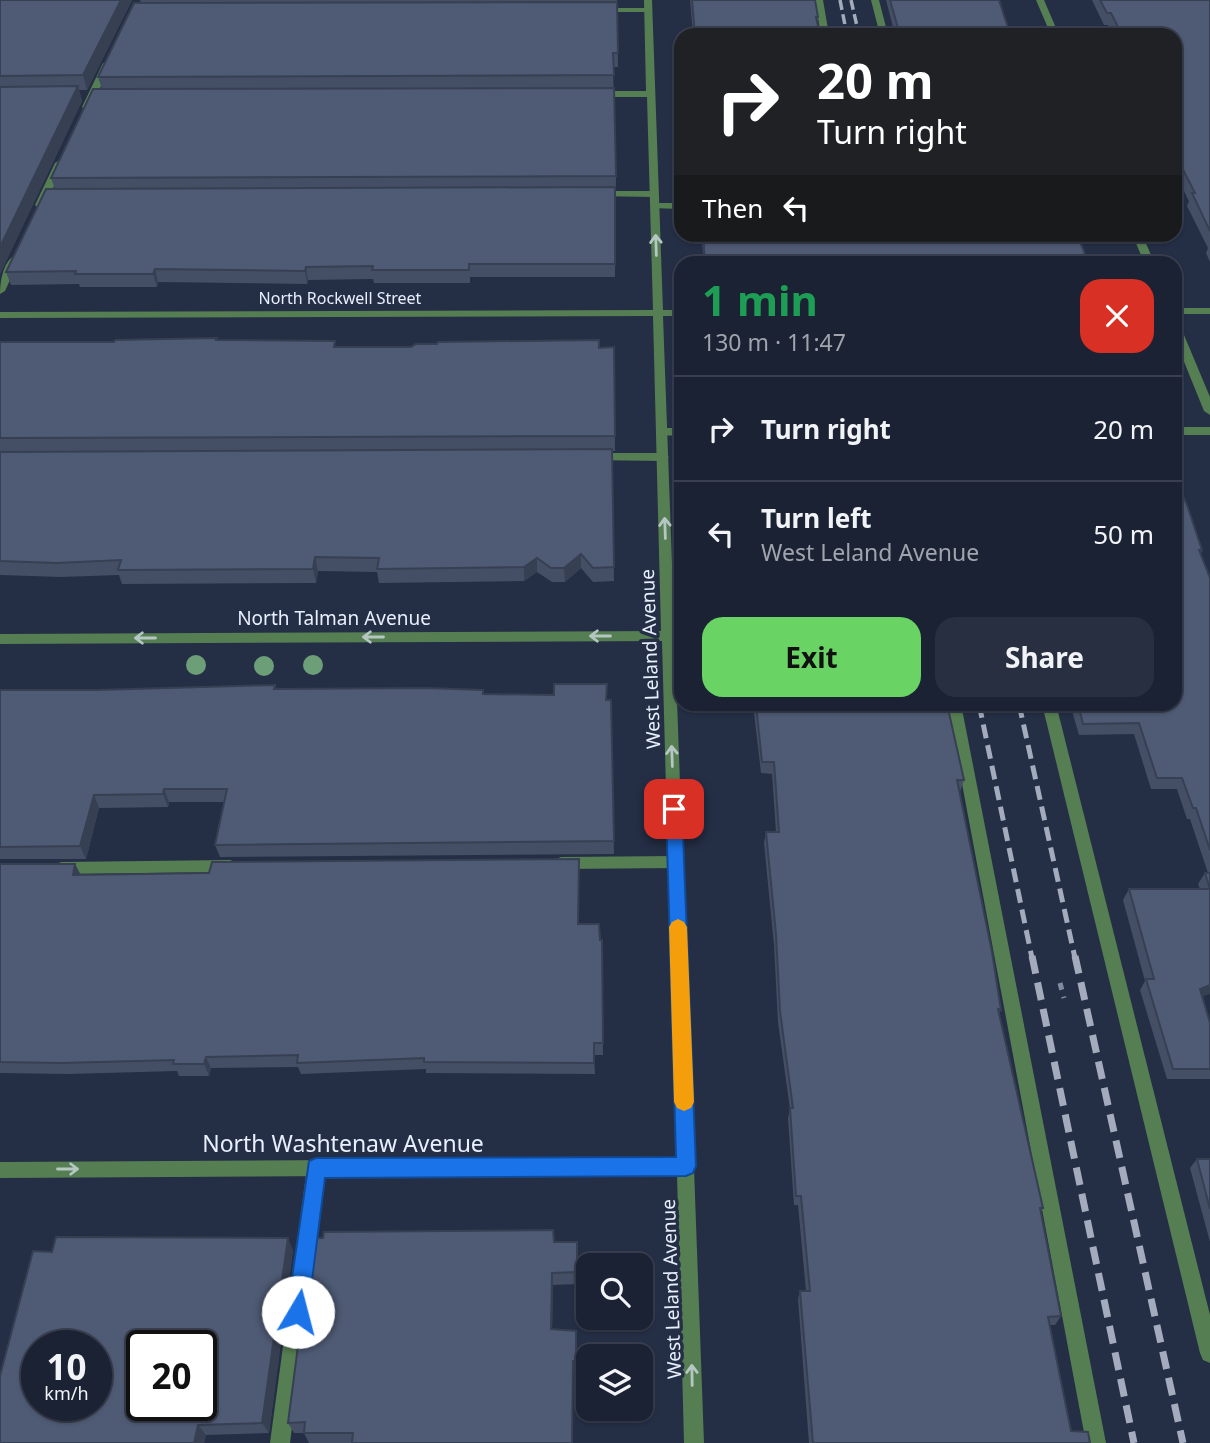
<!DOCTYPE html>
<html lang="en">
<head>
<meta charset="utf-8">
<style>
  :root { --surface:#1b2234; --page:#282f40; --text:#f1f3f6; --muted:#a0a4ac; --line:#393f4f; --accent:#69d464 }
  body { margin:0; font-family:"Noto Sans",sans-serif; background:var(--page); color:var(--text); height:100vh; display:flex; flex-direction:column; font-size:26px; white-space:nowrap }
  * { box-sizing:border-box; margin:0 }
  p { font-size:23px; color:var(--muted) }
  .icon { flex:none; width:38px; height:38px; fill:none; stroke:currentColor; stroke-width:2; stroke-linecap:round; stroke-linejoin:round }
  .map { position:relative; flex:1; overflow:hidden }
  .sheet { position:absolute; left:674px; top:256px; width:508px; height:455px; display:flex; flex-direction:column; background:var(--surface); border-radius:21px; box-shadow:0 2px 5px #0004,0 0 0 2px var(--line) }
  .sheet>* { flex:none }
  .top-card { position:absolute; left:674px; top:28px; width:508px; height:214px; border-radius:21px; box-shadow:0 2px 5px #0004,0 0 0 2px var(--line); background:#202124; color:#fff; overflow:hidden }
  .controls { position:absolute; left:576px; top:1253px; display:grid; gap:14px }
  .controls a { display:grid; place-items:center; width:77px; height:77px; border-radius:14px; background:var(--surface); box-shadow:0 2px 5px #0004,0 0 0 2px var(--line); font-size:35px }
  .speed { position:absolute; left:21px; top:1330px; display:flex; gap:14px; font-size:35px; font-weight:700; text-align:center }
  .speed>* { display:grid; place-content:center; width:91px; height:91px; border-radius:50%; background:var(--surface); box-shadow:0 2px 5px #0004,0 0 0 2px var(--line); line-height:1 }
  .speed small { font-size:18px; font-weight:400 }
  .speed .limit { border:4px solid #111; border-radius:10px; background:#fff; color:#111 }
  .pin { position:absolute; display:grid; place-items:center; width:60px; height:60px; color:#fff; margin:-30px; border-radius:14px; box-shadow:0 4px 10px #0006 }
  .me { position:absolute; width:77px; margin:-38px; rotate:8deg; stroke-linejoin:round; filter:drop-shadow(0 0 5px #0008) }
  .turn { display:flex; align-items:center; gap:24px; height:147px; padding:0 28px; font-size:32px }
  .turn .icon { width:91px; height:91px; stroke-width:2.5 }
  .turn b { display:block; font-size:49px; line-height:60px }
  .then { display:flex; align-items:center; height:66px; padding:0 28px; background:#0003; gap:14px; font-size:26px }
  .round { display:grid; place-items:center; flex:none; width:74px; height:74px; border-radius:21px; background:var(--page) }
  .overview { display:flex; align-items:center; justify-content:space-between; height:119px; padding:0 28px }
  h1 { font-size:42px; font-weight:700; line-height:52px; color:#1e9e55 }
  .button { display:flex; gap:14px; margin-top:auto; padding:14px 28px }
  .button a { flex:1; height:80px; border-radius:21px; background:var(--accent); color:#111; font-size:28px; font-weight:700; line-height:80px; text-align:center }
  .button a+a { background:var(--page); color:var(--text) }
  ul { padding:0; list-style:none }
  li { display:flex; align-items:center; gap:21px; height:105px; padding:0 28px; border-top:2px solid var(--line) }
  li div { flex:1 }
  li b { display:block; font-size:26px }
  li em { font-style:normal }
  .map>svg:first-child { display:block }
  .lines { fill:none; stroke-linecap:round; stroke-linejoin:round }
  .path { stroke:#828b9e; stroke-width:5; stroke-dasharray:7 7; stroke-linecap:butt }
  .lane { fill:#567e53; fill-rule:evenodd }
  .street { fill:#567e53; fill-rule:evenodd }
  .rail-far2 { stroke:#a3abbc; stroke-width:3.5; stroke-dasharray:10 4.5; stroke-linecap:butt }
  .rail-far1 { stroke:#a3abbc; stroke-width:5; stroke-dasharray:14 7; stroke-linecap:butt }
  .rail { stroke:#a3abbc; stroke-width:7; stroke-dasharray:18 9; stroke-linecap:butt }
  .tree { fill:#6c9f78 }
  .wall { fill:#444e65 }
  .shaded-wall { fill:#374052 }
  .building { fill:#4f5b75; stroke:#374052; stroke-width:2; fill-rule:evenodd }
  .oneway { stroke:#b5c7c2 }
  .route { fill:#1a73e8; stroke:#114b97; stroke-width:2 }
  .slow { fill:#f59e0b }
  .labels { text-anchor:middle; dominant-baseline:central; stroke-width:7; stroke-linejoin:round; paint-order:stroke }
  .far-street-label { font-size:16px; fill:#e8effe; stroke:#242e45 }
  .street-label { font-size:19px; fill:#e8effe; stroke:#242e45 }
  .near-street-label { font-size:23px; fill:#e8effe; stroke:#242e45 }
</style>
</head>
<body>
<div class="map">
<svg width="1210" height="1443" viewBox="0 0 1210 1443">
  <rect width="100%" height="100%" fill="#242e45"/>
  <g class="lines">
    <!-- path -->
    <path class="path" d="M1060 983 1064 998"/>
    <!-- lane -->
    <g class="lane">
      <path d="M815 0H823L829 35H821Z"/>
      <path d="M871 0H879L888 35H880Z"/>
      <path d="M595 8H648L652 10 648 12H598L594 10Z"/>
      <path d="M103 63 110 65 92 107 84 109 82 107Z"/>
      <path d="M60 160 65 163 45 205 37 207 35 205 55 163Z"/>
      <path d="M596 191H654L659 194 654 197 593 196V192Z"/>
      <path d="M654 203H681V209L651 208V204Z"/>
      <path d="M15 255 20 258 5 291 0 294C0 281 3 262 15 255Z"/>
      <rect x="1174" y="427" width="36" height="8"/>
      <path d="M662 428H681V436L658 435 656 432Z"/>
      <path d="M593 453H663L669 457 663 461 589 460V454Z"/>
      <path d="M947 704H961L1106 1443H1086Z"/>
      <path d="M1042 704H1056L1210 1315V1363L1203 1360 1200 1353Z"/>
      <path d="M676 856 681 858 684 862 681 866 676 868 561 869 556 867 553 863 556 859 561 857Z"/>
      <path d="M230 860 235 862 238 866 235 870 230 872 61 874 56 872 53 868 56 864 61 862Z"/>
      <path d="M316 1160 322 1162 325 1168 290 1443H270L307 1168 310 1162Z"/>
    </g>
    <!-- street -->
    <g class="street">
      <path d="M644 0H652L663 310H681V316H663L704 1443H684L677 1174 0 1178V1162L676 1158 662 641 0 644V634L661 631 653 316 0 318V312L653 310 647 97H596L592 94 596 91H646Z"/>
      <path d="M1036 0H1044L1059 35H1051Z"/>
      <path d="M1132 234H1142L1154 262H1144Z"/>
      <rect x="1174" y="308" width="36" height="6"/>
      <path d="M1174 320 1179 323 1210 397V415L1204 411 1174 337Z"/>
    </g>
    <!-- rail-far2 -->
    <g class="rail-far2">
      <path d="M840 0 847 35"/>
      <path d="M851 0 859 35"/>
    </g>
    <!-- rail-far1 -->
    <g class="rail-far1">
      <path d="M979 704 1032 958"/>
      <path d="M1019 704 1075 958"/>
    </g>
    <!-- rail -->
    <g class="rail">
      <path d="M1032 956 1134 1443"/>
      <path d="M1075 956 1183 1443"/>
    </g>
  </g>
  <!-- trees -->
  <g class="tree">
    <circle cx="196" cy="665" r="10"/>
    <circle cx="313" cy="665" r="10"/>
    <circle cx="264" cy="666" r="10"/>
  </g>
  <!-- wall -->
  <g class="wall">
    <path d="M0 0H132L87 90H79L82 101 0 274Z"/>
    <path d="M140 0H617L618 67H613L616 176 615 277H470V283H374L373 279 308 280 307 284 158 282 157 287H80L79 284 11 285 6 272 55 189 51 178 102 89 98 77 141 3Z"/>
    <path d="M690 0H815L818 17V23L820 35H693Z"/>
    <path d="M886 0H999L1009 31V35H895Z"/>
    <path d="M1092 0H1210V262L1206 253 1208 248 1187 206 1189 201 1174 172V35H1113L1108 25H1104Z"/>
    <path d="M701 234H1077L1088 262H704Z"/>
    <path d="M217 338V340L337 347H614L615 451H612L614 581 593 582 581 568 565 582H552L537 572 524 581 379 583 377 572 318 571 316 583 122 584 119 575 61 577 0 575V342H114Z"/>
    <path d="M1174 473 1202 550 1201 554 1210 578V994L1203 996 1210 1023V1079H1167L1140 990 1145 981 1123 900 1129 889H1200L1198 884 1205 873H1208L1190 819H1187L1177 789H1151L1134 734 1079 735 1070 704H1174Z"/>
    <path d="M275 685 276 689 483 694 611 700 614 854 220 857 215 845 224 802H169L168 807 99 808 86 859H0V690H97Z"/>
    <path d="M753 704H947L964 780 960 792 1001 1010 999 1015 1043 1208 1041 1212 1061 1316 1055 1325H1050L1071 1431 1090 1443H809L798 1299 800 1291H806L798 1205H794L788 1118 790 1109 778 1022 774 945 764 843 766 832H776L772 774 761 773Z"/>
    <path d="M0 864H75L81 875 578 924 600 940H602L603 1055H594L595 1074 426 1073V1069L301 1074 298 1067 211 1068 209 1076H179L177 1071 67 1074 0 1073Z"/>
    <path d="M1197 1159H1210V1242L1190 1168Z"/>
    <path d="M554 1242H577L578 1284 553 1285 552 1329 576 1331 577 1371H573L572 1443H309L304 1433H294L288 1423Z"/>
    <path d="M293 1250 269 1433 206 1435 204 1443H0Z"/>
  </g>
  <!-- shaded-wall -->
  <g class="shaded-wall">
    <path d="M121 0H132L87 90 83 75Z"/>
    <path d="M78 86 82 101 0 274V247Z"/>
    <path d="M306 267 308 280 307 284 305 271Z"/>
    <path d="M155 269 158 282 157 287 153 274Z"/>
    <path d="M581 554V568L565 582 564 568Z"/>
    <path d="M315 557 318 571 316 583 313 569Z"/>
    <path d="M537 558V572L524 581V567Z"/>
    <path d="M164 789 169 802 168 807 163 794Z"/>
    <path d="M94 795 99 808 86 859 80 846Z"/>
    <path d="M75 864 81 876 73 875Z"/>
    <path d="M1210 985V994L1194 999 1200 989Z"/>
    <path d="M206 1057 211 1068 209 1076 204 1064Z"/>
    <path d="M288 1238 293 1250 269 1433 262 1423Z"/>
    <path d="M552 1273 553 1285 552 1341 551 1329Z"/>
    <path d="M198 1425 206 1435 204 1443H194Z"/>
  </g>
  <!-- building -->
  <g class="building">
    <path d="M0 0H121L83 75 0 76Z"/>
    <path d="M692 0H815L818 17H816L820 35H695Z"/>
    <path d="M890 0H999L1009 31H1006L1008 35H900Z"/>
    <path d="M1100 0H1210V231L1192 193H1195L1174 152V35H1122L1111 13H1107Z"/>
    <path d="M617 2 618 53H613L614 75 98 77 134 3Z"/>
    <path d="M78 86 0 247V87Z"/>
    <path d="M614 88 616 176 51 178 93 89Z"/>
    <path d="M615 187V264H469V270H372L373 266 306 267 305 271 155 269 153 274H75L76 271 6 272 46 189Z"/>
    <path d="M703 234H1077L1088 262H705Z"/>
    <path d="M217 338 216 340 335 341 334 347H411L416 344H437L438 342 599 340V348L614 347 615 436 0 438V342H114L115 340Z"/>
    <path d="M612 449 614 567 593 568 581 554 564 568H551L537 558 524 567 377 569 379 558 315 557 313 569 118 570 121 560 56 563 0 561V452Z"/>
    <path d="M1174 473 1188 508 1202 550H1199L1210 578V850L1196 808H1193L1182 778H1157L1139 723 1083 724 1078 704H1174Z"/>
    <path d="M554 684H607L606 700H611L614 841 215 845 227 789H164L163 794 94 795 80 846 0 847V690H97L275 685 274 689 426 688 483 690V694L554 695Z"/>
    <path d="M756 704H947L964 780H957L992 952 1001 1010 998 1009 1043 1208H1040L1061 1316 1048 1317 1071 1431 1088 1432 1090 1443H813L800 1291H810L801 1196H796L790 1108H793L780 1011 776 934 766 832H779L774 762H762Z"/>
    <path d="M579 859 578 924H599L600 940H602L603 1043H594V1063L424 1062V1058L297 1063 298 1055 206 1057 204 1064H173L174 1060 60 1063 0 1062V864H75L73 875 209 873 212 862Z"/>
    <path d="M1205 873H1210V889Z"/>
    <path d="M1129 889H1210V985L1200 989 1210 1023V1069H1173L1146 979H1154Z"/>
    <path d="M1197 1159H1210V1209Z"/>
    <path d="M553 1230 554 1242H577V1272L552 1273 551 1329 576 1331V1361H573L572 1443H352L353 1433H304L305 1422 288 1423 312 1238H323L324 1232Z"/>
    <path d="M56 1237 288 1238 262 1423 198 1425 194 1443H0V1376L33 1251 52 1252ZM37 1346H96V1405H37ZM142 1346H201V1405H142Z"/>
  </g>
  <!-- one-way arrows -->
  <defs><path id="oneway-shaft" d="M-6 0H5M1.5-3L5.5 0L1.5 3" fill="none" stroke-width="1.6" stroke-linecap="round" stroke-linejoin="round" transform="scale(1.75)"/></defs>
  <g class="oneway">
    <use href="#oneway-shaft" transform="translate(656 245) rotate(-92)"/>
    <use href="#oneway-shaft" transform="translate(665 528) rotate(-92)"/>
    <use href="#oneway-shaft" transform="translate(600 636) rotate(180)"/>
    <use href="#oneway-shaft" transform="translate(373 637) rotate(180)"/>
    <use href="#oneway-shaft" transform="translate(145 638) rotate(180)"/>
    <use href="#oneway-shaft" transform="translate(672 756) rotate(-92)"/>
    <use href="#oneway-shaft" transform="translate(68 1169)"/>
    <use href="#oneway-shaft" transform="translate(692 1375) rotate(-91)"/>
  </g>
  <!-- route -->
  <path class="route" d="M674 802 680 804 682 809 696 1166 693 1173 686 1176 325 1178 308 1312 305 1320 298 1323 290 1320 287 1312 309 1161 316 1158 676 1157 666 809 668 804Z"/>
  <!-- slow -->
  <path class="slow" d="M678 919 684 922 687 927 694 1102 691 1108 684 1111 677 1108 674 1102 669 927 672 922Z"/>
  <g class="labels">
    <!-- far-street labels -->
    <g class="far-street-label">
      <text x="340" y="298">North Rockwell Street</text>
    </g>
    <!-- street labels -->
    <g class="street-label">
      <text x="334" y="618">North Talman Avenue</text>
      <text transform="translate(650 659) rotate(-92)">West Leland Avenue</text>
      <text transform="translate(671 1289) rotate(-92)">West Leland Avenue</text>
    </g>
    <!-- near-street labels -->
    <g class="near-street-label">
      <text x="343" y="1143">North Washtenaw Avenue</text>
    </g>
  </g>
</svg>
<div class="controls">
<a><svg class="icon" aria-label="search" viewBox="0 0 24 24"><circle cx="10" cy="10" r="6"/><path d="M15 15l6 6"/></svg></a>
<a><svg class="icon" aria-label="layers" viewBox="0 0 24 24"><path d="M12 4l9 5-9 5-9-5zM3 14l9 5 9-5"/></svg></a>
</div>
<div class="speed"><div>10<small>km/h</small></div><div class="limit">20</div></div>
<div class="pin" style="left:674px;top:809px;background:#d93025"><svg class="icon" aria-label="arrive" viewBox="0 0 24 24"><path d="M6 21V4h12l-3 4 3 4H6"/></svg></div>
<svg class="me" style="left:298px;top:1312px" viewBox="-20 -20 40 40"><circle r="19" fill="#fff"/><path d="M0-13L10 11 0 6-10 11z" fill="#1a73e8"/></svg>
<div class="top-card">
<div class="turn"><svg class="icon" aria-label="right" viewBox="0 0 24 24"><path d="M7 20v-9h11M14 6l5 5-5 5"/></svg><div><b>20 m</b>Turn right</div></div>
<div class="then">Then<svg class="icon" aria-label="left" viewBox="0 0 24 24"><path d="M17 20v-9H6M10 6l-5 5 5 5"/></svg></div>
</div>
<section class="sheet">
<div class="overview"><div><h1>1 min</h1><p>130 m · 11:47</p></div><a class="round" style="background:#d93025;color:#fff"><svg class="icon" aria-label="close" viewBox="0 0 24 24"><path d="M6 6l12 12M18 6L6 18"/></svg></a></div>
<ul>
<li><svg class="icon" aria-label="right" viewBox="0 0 24 24"><path d="M7 20v-9h11M14 6l5 5-5 5"/></svg><div><b>Turn right</b></div><em>20 m</em></li>
<li><svg class="icon" aria-label="left" viewBox="0 0 24 24"><path d="M17 20v-9H6M10 6l-5 5 5 5"/></svg><div><b>Turn left</b><p>West Leland Avenue</p></div><em>50 m</em></li>
</ul>
<div class="button"><a>Exit</a><a>Share</a></div>
</section>
</div>
</body>
</html>
